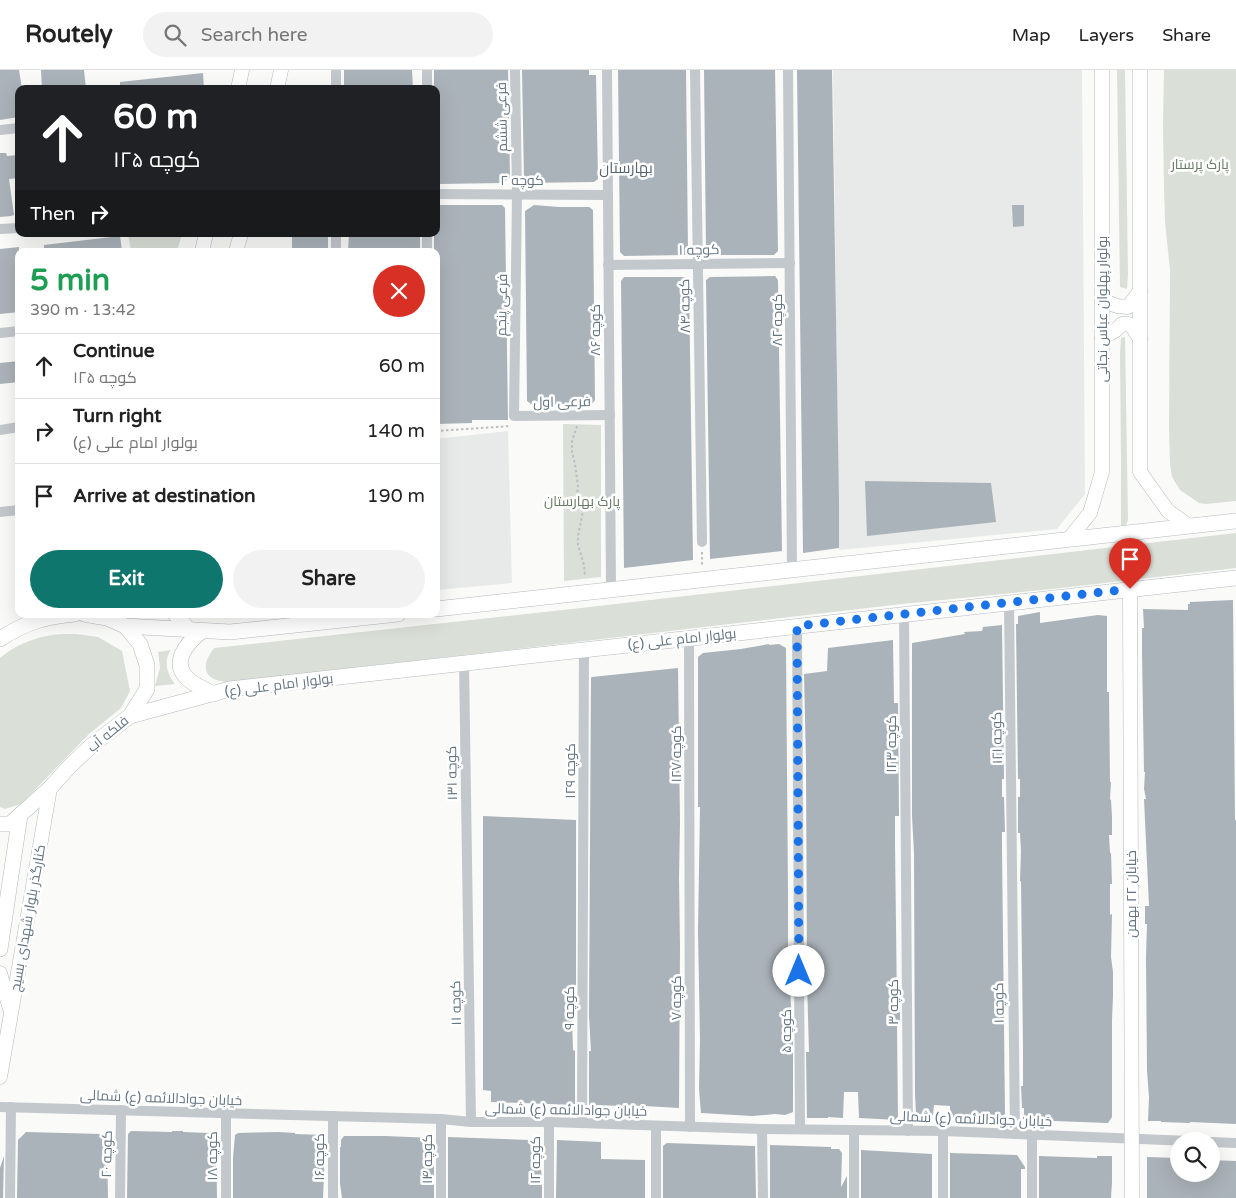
<!DOCTYPE html>
<html lang="en">
<head>
<meta charset="utf-8">
<style>
  :root { --surface:#fff; --page:#f2f2f2; --text:#222; --muted:#767676; --line:#e0e0e0; --accent:#0f766e }
  body { margin:0; font-family:"Varela Round",Cairo,sans-serif; background:var(--page); color:var(--text); height:100vh; display:flex; flex-direction:column; font-size:19px; white-space:nowrap }
  * { box-sizing:border-box; margin:0 }
  p { font-size:16px; color:var(--muted) }
  .icon { flex:none; width:28px; height:28px; fill:none; stroke:currentColor; stroke-width:2; stroke-linecap:round; stroke-linejoin:round }
  .map { position:relative; flex:1; overflow:hidden }
  .sheet { position:absolute; left:15px; top:178px; width:425px; height:370px; display:flex; flex-direction:column; background:var(--surface); border-radius:10px; box-shadow:0 5px 20px #0002 }
  .sheet>* { flex:none }
  .top-card { position:absolute; left:15px; top:15px; width:425px; height:152px; border-radius:10px; box-shadow:0 5px 20px #0002; background:#202124; color:#fff; overflow:hidden }
  .tools { position:absolute; left:1170px; top:1062px; display:grid; gap:10px }
  .tools a { display:grid; place-items:center; width:50px; height:50px; border-radius:50%; background:var(--surface); box-shadow:0 5px 20px #0002; font-size:25px }
  .pin { position:absolute; display:grid; place-items:center; width:42px; height:42px; color:#fff; margin:-51px -21px; border-radius:50% 50% 50% 0; rotate:-45deg; box-shadow:0 0 5px #0007 }
  .pin .icon { rotate:45deg }
  .me { position:absolute; width:55px; margin:-28px; rotate:0deg; stroke-linejoin:round; filter:drop-shadow(0 0 4px #0008) }
  .turn { display:flex; align-items:center; gap:18px; height:105px; padding:0 15px; font-size:22px }
  .turn .icon { width:65px; height:65px; stroke-width:2.5 }
  .turn b { display:block; font-size:35px; line-height:42px }
  .then { display:flex; align-items:center; height:48px; padding:0 15px; background:#0003; gap:10px; font-size:19px }
  .round { display:grid; place-items:center; flex:none; width:52px; height:52px; border-radius:26px; background:var(--page) }
  .head { display:flex; align-items:center; justify-content:space-between; height:85px; padding:0 15px }
  h1 { font-size:30px; font-weight:700; line-height:38px; color:#1e9e55 }
  .cta { display:flex; gap:10px; margin-top:auto; padding:10px 15px }
  .cta a { flex:1; height:58px; border-radius:30px; background:var(--accent); color:#fff; font-size:20px; font-weight:700; line-height:58px; text-align:center }
  .cta a+a { background:var(--page); color:var(--text) }
  ul { padding:0; list-style:none }
  li { display:flex; align-items:center; gap:15px; height:65px; padding:0 15px; border-top:1px solid var(--line) }
  li div { flex:1 }
  li b { display:block; font-size:19px }
  li em { font-style:normal }
  header { display:flex; align-items:center; gap:30px; box-sizing:border-box; height:70px; padding:0 25px; background:var(--surface); border-bottom:1px solid var(--line) }
  header strong { font-size:24px }
  nav { display:flex; gap:28px; margin-inline-start:auto; font-size:18px }
  .search { width:350px; height:45px; background:var(--page); display:flex; align-items:center; gap:12px; box-sizing:border-box; padding:0 18px; border-radius:28px; color:var(--muted); font-size:19px }
  .map>svg:first-child { display:block }
  .built { fill:#e8e9e9 }
  .green { fill:#dadfd7 }
  .building { fill:#aab3b9 }
  .lines { fill:none; stroke-linecap:round; stroke-linejoin:round }
  .secondary-casing { stroke:#b3babf; stroke-width:15 }
  .primary-casing { stroke:#b5babe; stroke-width:16 }
  .path { stroke:#bbbfc2; stroke-width:2; stroke-dasharray:2.5 2.5; stroke-linecap:butt }
  .street { stroke:#c3c8cc; stroke-width:10 }
  .secondary { stroke:#fff; stroke-width:14 }
  .primary { stroke:#fff; stroke-width:15 }
  .route { stroke:#1a73e8; stroke-width:9; stroke-dasharray:0 16.2 }
  .labels { text-anchor:middle; dominant-baseline:central; stroke-width:5; stroke-linejoin:round; paint-order:stroke }
  .street-label { font-size:14px; fill:#657683; stroke:#fff }
  .park-label { font-size:14px; fill:#687a64; stroke:#fff }
  .neighbourhood-label { font-size:15px; fill:#57646e; stroke:#fff }
</style>
</head>
<body>
<header>
<strong>Routely</strong>
<div class="search"><svg class="icon" aria-label="search" viewBox="0 0 24 24"><circle cx="10" cy="10" r="6"/><path d="M15 15l6 6"/></svg>Search here</div>
<nav><a>Map</a><a>Layers</a><a>Share</a></nav>
</header>
<div class="map">
<svg width="1236" height="1128" viewBox="0 0 1236 1128">
  <rect width="100%" height="100%" fill="#fafaf8"/>
  <!-- built -->
  <g class="built">
    <path d="M833 0H1082L1085 424 1057 459 839 480Z"/>
    <path d="M508 361 512 513 436 520V369Z"/>
  </g>
  <!-- green -->
  <g class="green">
    <path d="M1117 0H1125L1128 204 1127 219 1120 217Z"/>
    <path d="M1164 0H1236V431L1206 434 1199 433 1180 420 1172 407 1170 394 1169 359 1170 200 1165 152 1164 117 1163 56Z"/>
    <path d="M128 164H182L177 181H131Z"/>
    <path d="M1125 267 1128 450 1126 455 1122 456 1121 454V387L1120 284 1121 268Z"/>
    <path d="M563 354 601 355V507L564 511Z"/>
    <path d="M1236 463V498L1052 519 902 534 491 582 225 612C221 611 215 610 212 608 200 600 208 586 214 578L572 539Z"/>
    <path d="M76 564 98 567 122 581 130 621 121 638 89 664 21 734 5 739 0 737V588C13 577 30 569 47 566 56 564 66 564 76 564Z"/>
    <path d="M171 580C163 591 167 604 175 614L155 616 160 598 158 582Z"/>
  </g>
  <!-- building -->
  <g class="building">
    <path d="M0 0H19L22 19H19V47L0 50Z"/>
    <path d="M41 0H84L86 19H42Z"/>
    <path d="M344 0H412L413 19H344Z"/>
    <path d="M434 0H508L510 107 503 113 439 114 436 111V19H434Z"/>
    <path d="M522 0H589V5H596L598 109 594 112 526 113 524 110Z"/>
    <path d="M618 0H686L688 182 685 185 624 186 620 182Z"/>
    <path d="M704 0H775L778 181 774 185H710L706 182Z"/>
    <path d="M797 0H832L839 431V478L803 483Z"/>
    <path d="M203 3 204 19H120V12Z"/>
    <path d="M0 83H6L7 86 19 85V108L9 109 14 145 11 146 0 147Z"/>
    <path d="M436 135H502L505 138 508 350H472V353L436 354V181H434V164H436Z"/>
    <path d="M534 135 559 137H589L593 140 595 330 592 334H531L527 331 525 141Z"/>
    <path d="M1012 135H1024V156L1013 157Z"/>
    <rect x="292" y="164" width="36" height="17"/>
    <path d="M349 164H420V181H348Z"/>
    <path d="M120 166 122 181H44V175Z"/>
    <path d="M19 177V242L0 244V179Z"/>
    <path d="M775 206 778 210 782 481 710 489 706 210 710 207Z"/>
    <path d="M624 207H685L689 210 693 490 624 498 621 211Z"/>
    <path d="M19 291V312L0 314V293Z"/>
    <path d="M865 411 991 413 996 452 867 466Z"/>
    <path d="M1233 530 1235 750H1236V1054L1190 1052V1053L1161 1052V1051H1148L1149 1027 1147 1001 1146 888 1147 854H1145V836H1149L1144 729H1146L1144 719 1145 702H1144L1142 583V558H1144L1143 539 1188 540V534H1190V532Z"/>
    <path d="M1040 542V553L1098 545 1107 546V622H1109L1110 712H1111L1110 729 1111 730 1112 747V765H1109L1110 783H1111L1112 814H1110V845L1112 844 1111 887 1113 902V926L1112 950V1047L1108 1053 1027 1050 1024 1047V1038H1022L1021 1016H1023V978L1021 811H1020L1021 781 1020 763H1018V727H1020V709H1018L1016 554H1018V546Z"/>
    <path d="M1002 555 1004 709H1002V727H1004L1005 762H1002V779L1005 1044 999 1048 950 1047V1036L934 1035 933 1045 916 1044 915 1024 914 783 912 746V573L965 564 964 562 982 561 983 557Z"/>
    <path d="M893 570 894 633H898L899 746H895V774L897 937H900V954H897L898 1050 859 1048 858 1022H844L843 1048 828 1047V1048H807L806 982H809L807 912 806 693 804 604 827 601 828 578Z"/>
    <path d="M769 574V575L779 574 786 578 788 823V895L793 962V1042L785 1045 775 1044 752 1046 701 1043 699 1019 700 970 698 861 700 737H698V587L703 583 741 579Z"/>
    <path d="M678 598 680 752 679 808 680 876 679 1038 627 1035V1036L589 1035V981H591L589 946 591 608 592 607Z"/>
    <path d="M483 746 576 750V947H572L573 980 575 981V1035L491 1032V1021L483 1020Z"/>
    <path d="M131 1061 172 1062V1061H183V1062L210 1063 216 1064 217 1128H127L128 1064Z"/>
    <path d="M26 1062 102 1064 106 1068 107 1077 108 1128H17L18 1070Z"/>
    <path d="M279 1062 295 1063V1064L323 1065V1078H325L323 1128H233V1088L235 1065 238 1063Z"/>
    <path d="M344 1066H385L434 1068V1128H342L340 1113V1077H341V1070Z"/>
    <path d="M448 1067 530 1070V1071H538L542 1109V1128H448Z"/>
    <path d="M557 1070 601 1072V1089L645 1090V1128H556Z"/>
    <path d="M667 1073 755 1076 756 1128H663V1076Z"/>
    <path d="M770 1075 831 1077V1079H839L842 1083 841 1117 847 1106V1128H770Z"/>
    <path d="M861 1080 932 1084V1128H861Z"/>
    <path d="M950 1083 1017 1085 1025 1097V1099H1021V1128H950Z"/>
    <path d="M4 1086 3 1128H0V1098Z"/>
    <path d="M1039 1086 1097 1088V1086H1112V1112L1111 1128H1039Z"/>
    <path d="M1147 1087 1179 1088V1104H1211V1090L1236 1091V1128H1147Z"/>
  </g>
  <g class="lines">
    <defs>
      <g id="secondary">
        <path d="M1140 0V402L1168 441 1189 456"/>
        <path d="M238 19 242 0"/>
        <path d="M277 19 281 0"/>
        <path d="M202 181 206 164"/>
        <path d="M236 181 241 164"/>
        <path d="M1102 230 1117 236 1128 237 1140 221"/>
        <path d="M1102 268 1116 260 1122 254H1129L1133 258 1140 269"/>
        <path d="M1069 469 1090 443 1102 402V0"/>
        <path d="M1130 519 1132 1128"/>
        <path d="M0 903 10 939"/>
        <path d="M0 1007 50 718"/>
      </g>
      <g id="primary">
        <path d="M436 539 1236 451"/>
        <path d="M175 544 189 560"/>
        <path d="M125 556 230 562 398 544"/>
        <path d="M202 561C187 573 169 593 189 610 196 616 206 620 214 624"/>
        <path d="M0 569C26 552 44 547 75 544"/>
        <path d="M130 646 230 619 1236 508"/>
        <path d="M0 754H10L50 718 69 697 91 676 130 646 147 619V595L140 574 125 556 107 548 84 544"/>
        <path d="M0 879 20 745"/>
      </g>
    </defs>
    <!-- secondary casing -->
    <use href="#secondary" class="secondary-casing"/>
    <!-- primary casing -->
    <use href="#primary" class="primary-casing"/>
    <!-- path -->
    <g class="path">
      <path d="M577 356 572 371V382L575 394 578 416 577 427 583 441 578 466V475L584 495 585 506"/>
      <path d="M436 361 511 356"/>
      <path d="M702 482V497"/>
    </g>
    <!-- street -->
    <g class="street">
      <path d="M336 0V19"/>
      <path d="M427 0V19"/>
      <path d="M515 0 517 124 514 346 610 345"/>
      <path d="M607 0 611 520"/>
      <path d="M695 0 702 472"/>
      <path d="M788 0 792 500"/>
      <path d="M0 60 19 58"/>
      <path d="M436 124 608 125"/>
      <path d="M0 159 19 158"/>
      <path d="M336 181V164"/>
      <path d="M427 181V164"/>
      <path d="M608 195 790 193"/>
      <path d="M0 263 19 261"/>
      <path d="M0 360 19 357"/>
      <path d="M0 442 19 440"/>
      <path d="M1009 533 1015 1064"/>
      <path d="M904 544 908 1061"/>
      <path d="M797 556 800 1059"/>
      <path d="M689 568 690 1057"/>
      <path d="M464 593 471 1052"/>
      <path d="M0 1037 441 1049 471 1052H549L762 1059 943 1061 1190 1071"/>
      <path d="M226 1043V1128"/>
      <path d="M333 1046V1128"/>
      <path d="M582 1053 584 580"/>
      <path d="M656 1056V1128"/>
      <path d="M762 1059 763 1128"/>
      <path d="M854 1060V1128"/>
      <path d="M943 1061V1128"/>
      <path d="M1032 1065V1128"/>
      <path d="M1211 1072 1236 1073"/>
      <path d="M10 1128 11 1037"/>
      <path d="M120 1128 121 1040"/>
      <path d="M441 1128V1049"/>
      <path d="M549 1128V1052"/>
    </g>
    <!-- secondary -->
    <use href="#secondary" class="secondary"/>
    <!-- primary -->
    <use href="#primary" class="primary"/>
  </g>
  <g class="lines">
    <!-- route -->
    <path class="route" d="M799 901 797 556 1130 519"/>
  </g>
  <g class="labels">
    <!-- street labels -->
    <g class="street-label">
      <text transform="translate(502 47) rotate(-91)">فرعی ششم</text>
      <text x="522" y="110">کوچه ۲</text>
      <text transform="translate(699 180) rotate(-1)">کوچه ۱</text>
      <text transform="translate(502 235) rotate(-89)">فرعی پنجم</text>
      <text transform="translate(685 236) rotate(-91)">کوچه ۸۴</text>
      <text transform="translate(1102 239) rotate(-90)">بولوار پهلوان عباس نجاتی</text>
      <text transform="translate(777 250) rotate(-90)">کوچه ۸۲</text>
      <text transform="translate(595 260) rotate(-90)">کوچه ۸۶</text>
      <text transform="translate(562 332) rotate(-1)">فرعی اول</text>
      <text transform="translate(682 569) rotate(-6)">بولوار امام علی (ع)</text>
      <text transform="translate(279 615) rotate(-7)">بولوار امام علی (ع)</text>
      <text transform="translate(108 664) rotate(-39)">فلکه آب</text>
      <text transform="translate(997 668) rotate(-91)">کوچه ۱۲۱</text>
      <text transform="translate(891 674) rotate(-90)">کوچه ۱۲۳</text>
      <text transform="translate(676 684) rotate(-90)">کوچه ۱۲۷</text>
      <text transform="translate(570 701) rotate(-90)">کوچه ۱۲۹</text>
      <text transform="translate(452 703) rotate(-91)">کوچه ۱۳۱</text>
      <text transform="translate(1131 824) rotate(-90)">خیابان ۲۲ بهمن</text>
      <text transform="translate(28 848) rotate(-80)">کنارگذر بلوار شهدای بسیج</text>
      <text transform="translate(676 928) rotate(-90)">کوچه ۷</text>
      <text transform="translate(893 932) rotate(-90)">کوچه ۳</text>
      <text transform="translate(456 933) rotate(-91)">کوچه ۱۱</text>
      <text transform="translate(999 933) rotate(-91)">کوچه ۱</text>
      <text transform="translate(569 938) rotate(-90)">کوچه ۹</text>
      <text transform="translate(786 961) rotate(-90)">کوچه ۵</text>
      <text transform="translate(161 1028) rotate(2)">خیابان جوادالائمه (ع) شمالی</text>
      <text transform="translate(566 1040) rotate(1)">خیابان جوادالائمه (ع) شمالی</text>
      <text transform="translate(971 1049) rotate(2)">خیابان جوادالائمه (ع) شمالی</text>
      <text transform="translate(107 1084) rotate(-89)">کوچه ۲۰</text>
      <text transform="translate(212 1086) rotate(-90)">کوچه ۱۸</text>
      <text transform="translate(319 1087) rotate(-90)">کوچه ۱۶</text>
      <text transform="translate(427 1089) rotate(-90)">کوچه ۱۴</text>
      <text transform="translate(535 1090) rotate(-90)">کوچه ۱۲</text>
    </g>
    <!-- park labels -->
    <g class="park-label">
      <text x="1200" y="94">پارک پرستار</text>
      <text x="582" y="431">پارک بهارستان</text>
    </g>
    <!-- neighbourhood labels -->
    <g class="neighbourhood-label">
      <text x="626" y="98">بهارستان</text>
    </g>
  </g>
</svg>
<div class="tools">
<a><svg class="icon" aria-label="search" viewBox="0 0 24 24"><circle cx="10" cy="10" r="6"/><path d="M15 15l6 6"/></svg></a>
</div>
<div class="pin" style="left:1130px;top:519px;background:#d93025"><svg class="icon" aria-label="arrive" viewBox="0 0 24 24"><path d="M6 21V4h12l-3 4 3 4H6"/></svg></div>
<svg class="me" style="left:799px;top:901px" viewBox="-20 -20 40 40"><circle r="19" fill="#fff"/><path d="M0-13L10 11 0 6-10 11z" fill="#1a73e8"/></svg>
<div class="top-card">
<div class="turn"><svg class="icon" aria-label="ahead" viewBox="0 0 24 24"><path d="M12 20V5M6 11l6-6 6 6"/></svg><div><b>60 m</b>کوچه ۱۲۵</div></div>
<div class="then">Then<svg class="icon" aria-label="right" viewBox="0 0 24 24"><path d="M7 20v-9h11M14 6l5 5-5 5"/></svg></div>
</div>
<section class="sheet">
<div class="head"><div><h1>5 min</h1><p>390 m · 13:42</p></div><a class="round" style="background:#d93025;color:#fff"><svg class="icon" aria-label="close" viewBox="0 0 24 24"><path d="M6 6l12 12M18 6L6 18"/></svg></a></div>
<ul>
<li><svg class="icon" aria-label="ahead" viewBox="0 0 24 24"><path d="M12 20V5M6 11l6-6 6 6"/></svg><div><b>Continue</b><p>کوچه ۱۲۵</p></div><em>60 m</em></li>
<li><svg class="icon" aria-label="right" viewBox="0 0 24 24"><path d="M7 20v-9h11M14 6l5 5-5 5"/></svg><div><b>Turn right</b><p>بولوار امام علی (ع)</p></div><em>140 m</em></li>
<li><svg class="icon" aria-label="arrive" viewBox="0 0 24 24"><path d="M6 21V4h12l-3 4 3 4H6"/></svg><div><b>Arrive at destination</b></div><em>190 m</em></li>
</ul>
<div class="cta"><a>Exit</a><a>Share</a></div>
</section>
</div>
</body>
</html>
